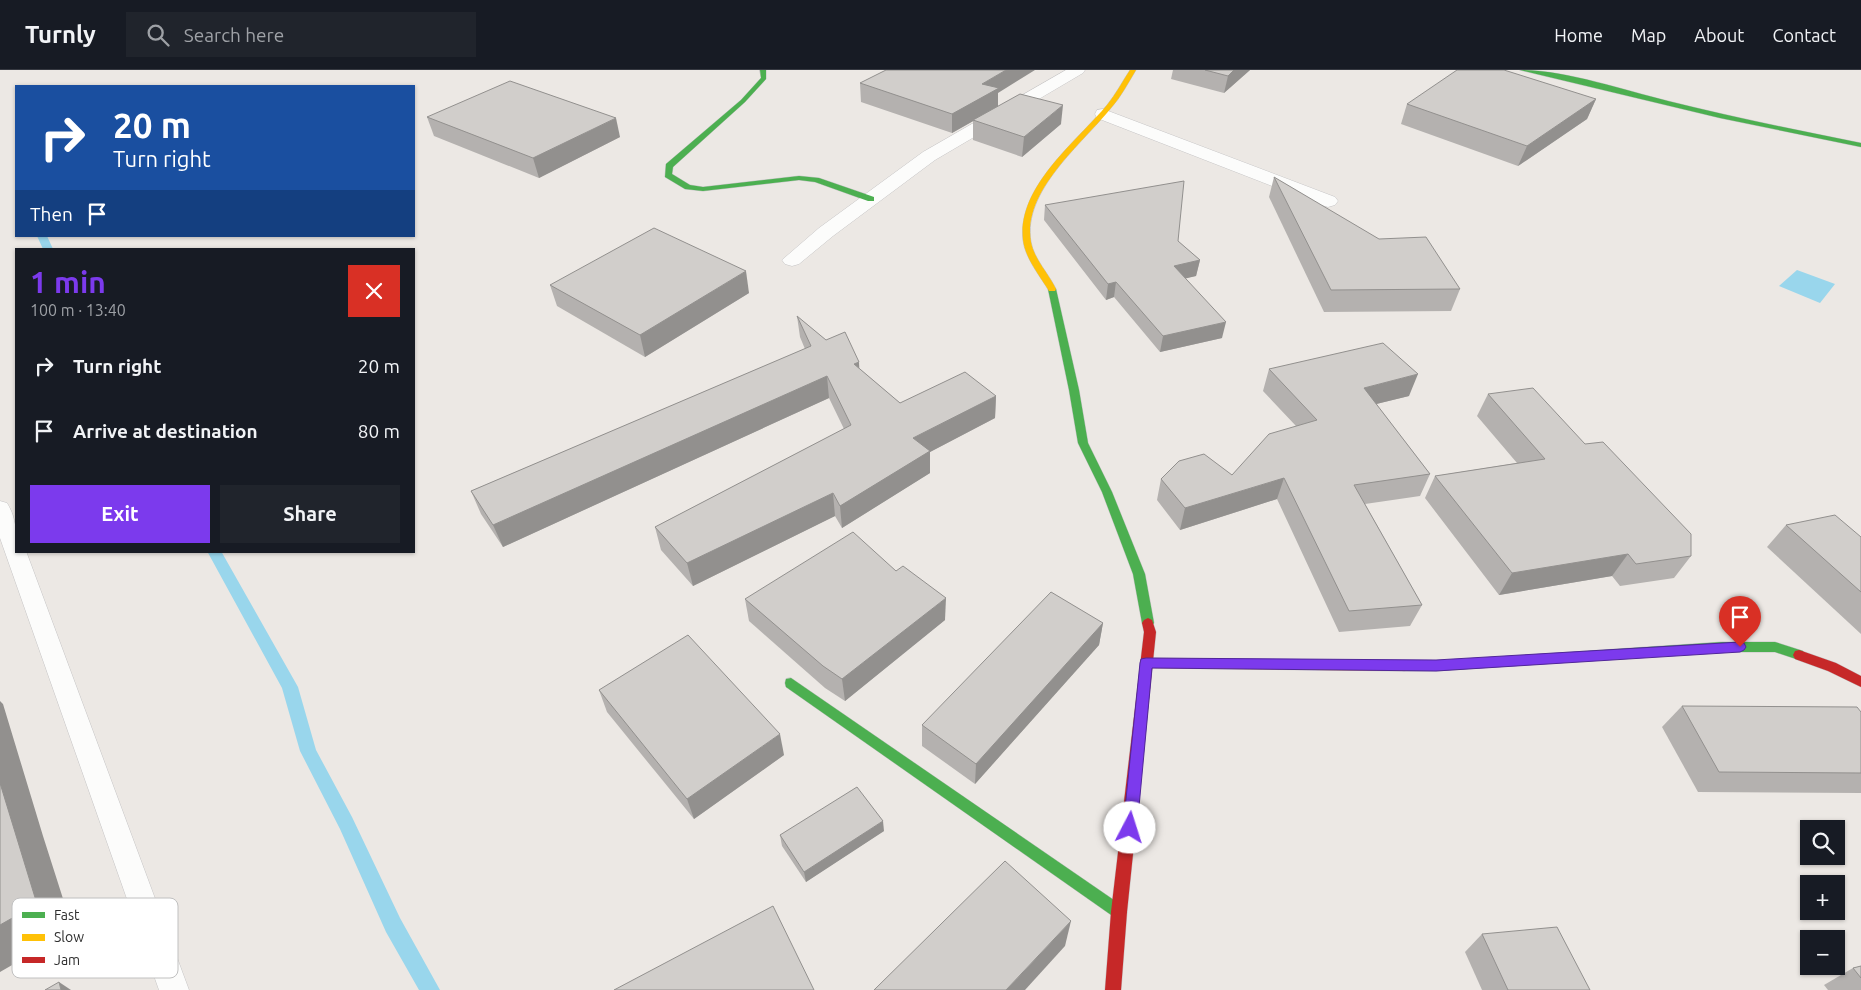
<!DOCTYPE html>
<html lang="en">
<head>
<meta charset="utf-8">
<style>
  :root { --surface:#171b24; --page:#20242c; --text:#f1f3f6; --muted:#9ea1a6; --line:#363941; --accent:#7c3aed }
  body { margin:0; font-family:Ubuntu,sans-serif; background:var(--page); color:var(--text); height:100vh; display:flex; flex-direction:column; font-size:19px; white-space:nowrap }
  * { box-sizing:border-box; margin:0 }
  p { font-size:16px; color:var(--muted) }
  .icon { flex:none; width:28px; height:28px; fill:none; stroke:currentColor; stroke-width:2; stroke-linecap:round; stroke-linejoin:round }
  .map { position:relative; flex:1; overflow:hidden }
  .drawer { position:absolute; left:15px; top:178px; width:400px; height:305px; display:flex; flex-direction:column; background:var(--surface); border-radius:0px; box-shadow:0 1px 4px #0004 }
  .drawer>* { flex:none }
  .banner { position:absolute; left:15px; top:15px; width:400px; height:152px; border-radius:0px; box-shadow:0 1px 4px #0004; background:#1a4fa0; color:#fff; overflow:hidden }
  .tools { position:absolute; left:1800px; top:750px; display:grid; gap:10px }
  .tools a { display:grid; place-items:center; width:45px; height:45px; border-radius:0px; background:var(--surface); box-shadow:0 1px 4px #0004; font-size:25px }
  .pin { position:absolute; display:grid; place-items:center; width:42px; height:42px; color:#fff; margin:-51px -21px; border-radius:50% 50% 50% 0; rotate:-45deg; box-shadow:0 0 5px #0007 }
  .pin .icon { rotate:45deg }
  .me { position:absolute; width:55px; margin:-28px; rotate:5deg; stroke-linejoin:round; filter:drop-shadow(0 0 4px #0008) }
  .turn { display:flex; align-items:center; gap:18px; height:105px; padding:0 15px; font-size:22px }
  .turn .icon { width:65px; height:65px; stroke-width:2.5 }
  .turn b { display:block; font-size:35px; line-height:42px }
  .then { display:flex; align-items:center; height:48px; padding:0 15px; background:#0003; gap:10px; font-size:19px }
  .round { display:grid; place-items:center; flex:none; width:52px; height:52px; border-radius:0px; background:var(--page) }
  .headline { display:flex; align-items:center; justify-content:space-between; height:85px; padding:0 15px }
  h1 { font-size:30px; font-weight:600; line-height:38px; color:var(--accent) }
  .cta { display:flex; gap:10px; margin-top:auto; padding:10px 15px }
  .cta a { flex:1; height:58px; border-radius:0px; background:var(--accent); color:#fff; font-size:20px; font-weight:600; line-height:58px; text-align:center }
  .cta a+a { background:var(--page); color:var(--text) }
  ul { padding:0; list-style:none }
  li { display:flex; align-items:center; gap:15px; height:65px; padding:0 15px }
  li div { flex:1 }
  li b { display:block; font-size:19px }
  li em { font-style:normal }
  header { display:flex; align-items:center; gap:30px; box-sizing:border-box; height:70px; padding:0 25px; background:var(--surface); border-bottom:1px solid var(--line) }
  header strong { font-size:24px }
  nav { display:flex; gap:28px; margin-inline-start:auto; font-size:18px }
  .search { width:350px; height:45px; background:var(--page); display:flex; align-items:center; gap:12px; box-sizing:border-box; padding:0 18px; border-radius:0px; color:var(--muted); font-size:19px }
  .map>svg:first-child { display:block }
  .water { fill:#99d6ec }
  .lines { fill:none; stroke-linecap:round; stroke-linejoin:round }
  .stream { fill:#99d6ec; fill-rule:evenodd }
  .lane-casing { stroke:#c5c4c5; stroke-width:1 }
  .street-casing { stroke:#c5c4c5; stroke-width:1 }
  .fast-casing { stroke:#c5c4c5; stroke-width:1 }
  .slow-casing { stroke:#c5c4c5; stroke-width:1 }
  .jam-casing { stroke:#c5c4c5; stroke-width:1 }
  .lane { fill:#fcfcfb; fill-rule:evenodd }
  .street { fill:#fcfcfb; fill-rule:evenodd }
  .fast { fill:#4caf50; fill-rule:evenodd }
  .slow { fill:#ffc107; fill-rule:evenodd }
  .jam { fill:#c62828; fill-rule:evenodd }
  .wall { fill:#b4b1af }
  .shaded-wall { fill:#92908e }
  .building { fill:#d1cecb; stroke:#92908e }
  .route { fill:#7c3aed; stroke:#51269a }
  .key { fill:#fff; stroke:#c0c0c0; stroke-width:1 }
  .key-label { font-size:14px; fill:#2e2e2e }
</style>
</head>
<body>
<header>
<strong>Turnly</strong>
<div class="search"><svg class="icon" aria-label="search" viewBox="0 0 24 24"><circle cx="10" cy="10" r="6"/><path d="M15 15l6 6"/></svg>Search here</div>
<nav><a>Home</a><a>Map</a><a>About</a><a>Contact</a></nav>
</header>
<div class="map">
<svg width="1861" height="920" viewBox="0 0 1861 920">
  <rect width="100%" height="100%" fill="#ece8e4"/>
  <!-- water -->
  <path class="water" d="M1797 200 1835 214 1820 233 1779 216Z"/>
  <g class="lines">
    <!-- stream -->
    <g class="stream">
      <path d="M37 166H47L53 179H43Z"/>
      <path d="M207 481H221L298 617 316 680 352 747 400 848 440 920H419L386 862 340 759 300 681 282 618Z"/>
    </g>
    <defs>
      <path id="lane" d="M0 431 7 433C17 449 16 463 16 481H26L189 920H159L0 468Z"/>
      <g id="street">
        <path d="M1066 0H1085L1083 3 935 90 833 166 799 194 792 196 785 194 782 190 819 158 923 82Z"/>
        <path d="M1103 39 1335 127 1338 131 1335 135 1328 137 1321 135 1097 48 1095 44 1097 40Z"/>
      </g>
      <g id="fast">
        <path d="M760 0H766V9L745 32 673 97 672 104 690 115 703 117 799 106 819 108 874 127V131H868L815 112 799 110 703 121 685 119 665 107 666 94 741 30 761 8Z"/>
        <path d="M1520 0C1565 0 1623 20 1668 31 1732 47 1796 60 1861 73V77L1720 48Z"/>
        <path d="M1052 216 1056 219 1079 320 1088 373 1112 422 1145 504 1154 553 1152 556H1144L1142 553 1133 504 1102 422 1078 373 1069 320 1048 219Z"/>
        <path d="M1722 572H1775L1803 581 1805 585 1803 589 1799 590 1775 582H1722L1436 601H1404L1400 600 1398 596 1400 592 1404 591H1436Z"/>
        <path d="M791 608 1124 837 1127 842 1124 847 1119 849 1114 847 786 617 785 613 786 609Z"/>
      </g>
      <g id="slow">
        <path d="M1130 0H1136C1128 13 1121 27 1111 38 1082 74 1022 121 1031 172 1034 189 1049 204 1056 219L1055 221H1049C1040 206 1025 188 1023 170 1017 117 1076 72 1107 35 1116 24 1122 12 1130 0Z"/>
        <path d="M1146 588 1404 591 1408 592 1410 596 1408 600 1404 601 1146 598 1142 597 1140 593 1142 589Z"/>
      </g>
      <g id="jam">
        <path d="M1148 548 1152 550 1156 562 1127 842 1121 920H1105L1111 842 1144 562 1142 553 1144 550Z"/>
        <path d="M1799 580 1836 593 1861 606V617L1828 601 1795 589 1793 585 1795 581Z"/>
      </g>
    </defs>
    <!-- lane casing -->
    <use href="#lane" class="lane-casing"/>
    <!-- street casing -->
    <use href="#street" class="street-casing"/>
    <!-- fast casing -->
    <use href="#fast" class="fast-casing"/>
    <!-- slow casing -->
    <use href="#slow" class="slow-casing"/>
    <!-- jam casing -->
    <use href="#jam" class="jam-casing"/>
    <!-- lane -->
    <use href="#lane" class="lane"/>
    <!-- street -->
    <use href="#street" class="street"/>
    <!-- fast -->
    <use href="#fast" class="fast"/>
    <!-- slow -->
    <use href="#slow" class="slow"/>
    <!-- jam -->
    <use href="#jam" class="jam"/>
  </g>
  <!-- wall -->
  <g class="wall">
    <path d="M1173 0H1250L1224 23 1171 9Z"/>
    <path d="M860 13 998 23V37L1061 54 1022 87 973 70V51L952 63 861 32Z"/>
    <path d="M1596 29 1587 49 1518 96 1401 54 1407 34Z"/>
    <path d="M427 47 620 67 539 108 434 66Z"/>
    <path d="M1274 107 1460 219 1451 241 1324 242 1269 127Z"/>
    <path d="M1045 135 1178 171 1200 190 1196 206 1185 208 1222 268 1160 282 1114 227 1106 230 1044 150Z"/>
    <path d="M550 215 749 223 645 287 557 236Z"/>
    <path d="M797 246 900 333 996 326 995 348 930 382V403L842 458 835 446 693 516 661 480 655 457 844 359 829 328 503 477 481 444 471 421 805 279 800 267Z"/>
    <path d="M1269 299 1409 326 1376 334 1430 404 1420 426 1365 434 1422 535 1410 556 1339 562 1277 429 1180 460 1157 430 1161 409 1232 405 1296 356 1263 321Z"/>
    <path d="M1488 324 1585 374 1691 486 1674 508 1620 516 1612 506 1499 525 1425 428 1435 406 1517 393 1477 346Z"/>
    <path d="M1786 455 1861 467V564L1767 477Z"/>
    <path d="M896 501 945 550 845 631 825 618 749 551 745 529Z"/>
    <path d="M1103 553 1099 575 975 714 922 676V655Z"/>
    <path d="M599 620 784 685 694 749 607 642Z"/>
    <path d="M1682 636 1861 642V723L1698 722 1662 657Z"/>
    <path d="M884 761 806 812 782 776 780 765Z"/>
    <path d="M1482 864 1590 920H1482L1465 882Z"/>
    <path d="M1861 896V920H1828L1824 915 1853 898Z"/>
  </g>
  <!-- shaded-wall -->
  <g class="shaded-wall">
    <path d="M1006 0H1035L998 23V37L952 63V44L982 14Z"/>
    <path d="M1234 0H1250L1224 23 1228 6Z"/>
    <path d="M1596 29 1587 49 1518 96 1527 76Z"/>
    <path d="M1063 35 1061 54 1022 87 1024 67Z"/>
    <path d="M616 48 620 67 539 108 533 88Z"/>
    <path d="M1200 190 1196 206 1171 212 1174 196Z"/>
    <path d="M746 201 749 223 645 287 640 265Z"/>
    <path d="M1116 212 1114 227 1106 230 1108 214Z"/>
    <path d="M1226 252 1222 268 1160 282 1163 266Z"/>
    <path d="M859 292 860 314 854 294Z"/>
    <path d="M1418 304 1409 326 1356 339 1364 318Z"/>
    <path d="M827 306 829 328 503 477 493 455Z"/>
    <path d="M996 326 995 348 930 382V403L842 458 840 436 913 368Z"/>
    <path d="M1284 408 1277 429 1180 460 1185 438Z"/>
    <path d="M833 423 835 446 693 516 687 493Z"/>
    <path d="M1628 484 1612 506 1499 525 1512 503Z"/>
    <path d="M946 528 945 550 845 631 842 609Z"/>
    <path d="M1103 553 1099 575 975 714 976 694Z"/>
    <path d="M0 631 3 634 43 766 73 860 0 902Z"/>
    <path d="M780 664 784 685 694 749 687 729Z"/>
    <path d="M883 751 884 761 806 812 804 802Z"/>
    <path d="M1071 851 1065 876 1025 920H1006Z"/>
    <path d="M59 912 71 920H61Z"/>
  </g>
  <!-- building -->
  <g class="building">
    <path d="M886 0H1006L982 14 999 18 952 44 860 13Z"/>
    <path d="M1205 0H1234L1228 6Z"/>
    <path d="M1457 0H1504L1596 29 1527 76 1407 34Z"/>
    <path d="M510 11 616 48 533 88 427 47Z"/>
    <path d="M1020 24 1063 35 1024 67 973 50Z"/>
    <path d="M1274 107 1379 169 1426 167 1460 219 1331 220Z"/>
    <path d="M1184 111 1178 171 1200 190 1174 196 1226 252 1163 266 1116 212 1108 214 1045 135Z"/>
    <path d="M654 158 746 201 640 265 550 215Z"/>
    <path d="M797 246 826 270 845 262 859 292 854 294 900 333 965 302 996 326 913 368 930 381 840 436 833 423 687 493 655 457 851 355 827 306 493 455 471 421 811 276Z"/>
    <path d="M1383 273 1418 304 1364 318 1430 404 1354 415 1422 535 1349 541 1284 408 1185 438 1161 409 1179 391 1204 384 1232 405 1269 364 1317 350 1269 299Z"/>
    <path d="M1533 318 1585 374 1603 372 1691 464V486L1636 494 1628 484 1512 503 1435 406 1545 389 1488 324Z"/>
    <path d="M1835 445 1861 467V522L1786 455Z"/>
    <path d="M853 462 896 501 903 496 946 528 842 609 823 596 745 529Z"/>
    <path d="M1051 522 1103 553 976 694 922 655Z"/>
    <path d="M688 565 780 664 687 729 599 620Z"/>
    <path d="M1682 636 1857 637 1861 642V703L1719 702Z"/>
    <path d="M0 713 37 834 0 855Z"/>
    <path d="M857 717 883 751 804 802 780 765Z"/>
    <path d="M1005 791 1071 851 1006 920H874Z"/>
    <path d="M773 836 814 920H614Z"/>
    <path d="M1557 857 1590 920H1508L1482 864Z"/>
    <path d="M1861 896V908L1853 898Z"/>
    <path d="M59 912 61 920H45Z"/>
  </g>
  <!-- route -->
  <path class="route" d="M1740 572 1744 573 1746 577 1744 580 1740 582 1436 601 1152 598 1137 758 1135 762 1130 764 1125 762 1123 758 1140 593 1141 589 1146 588 1436 590Z"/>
  <!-- legend -->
  <rect x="12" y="828" width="166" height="80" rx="8" class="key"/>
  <rect x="22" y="842" width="23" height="6" fill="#4caf50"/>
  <rect x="22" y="864" width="23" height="7" fill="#ffc107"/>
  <rect x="22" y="887" width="23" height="6" fill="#c62828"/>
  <g class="key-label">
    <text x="54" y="850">Fast</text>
    <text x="54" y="872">Slow</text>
    <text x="54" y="895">Jam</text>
  </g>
</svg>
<div class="tools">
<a><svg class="icon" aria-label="search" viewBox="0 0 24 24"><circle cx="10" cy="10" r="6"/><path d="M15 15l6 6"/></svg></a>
<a>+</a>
<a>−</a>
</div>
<div class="pin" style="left:1740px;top:577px;background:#d93025"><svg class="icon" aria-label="arrive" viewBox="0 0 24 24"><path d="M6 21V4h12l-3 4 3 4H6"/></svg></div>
<svg class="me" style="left:1130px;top:758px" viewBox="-20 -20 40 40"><circle r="19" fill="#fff"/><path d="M0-13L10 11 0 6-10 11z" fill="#7c3aed"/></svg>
<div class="banner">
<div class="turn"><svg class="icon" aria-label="right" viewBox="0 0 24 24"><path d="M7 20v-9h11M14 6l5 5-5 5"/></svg><div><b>20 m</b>Turn right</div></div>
<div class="then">Then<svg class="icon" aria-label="arrive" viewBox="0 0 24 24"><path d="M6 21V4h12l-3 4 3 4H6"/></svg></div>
</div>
<section class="drawer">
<div class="headline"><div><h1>1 min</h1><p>100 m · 13:40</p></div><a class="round" style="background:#d93025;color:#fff"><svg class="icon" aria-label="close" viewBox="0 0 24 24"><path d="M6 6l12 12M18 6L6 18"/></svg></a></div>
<ul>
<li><svg class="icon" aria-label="right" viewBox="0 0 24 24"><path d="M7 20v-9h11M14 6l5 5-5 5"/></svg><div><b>Turn right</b></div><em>20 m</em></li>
<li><svg class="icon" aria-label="arrive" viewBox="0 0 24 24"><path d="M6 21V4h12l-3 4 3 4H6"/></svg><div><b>Arrive at destination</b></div><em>80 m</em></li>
</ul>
<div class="cta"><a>Exit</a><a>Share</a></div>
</section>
</div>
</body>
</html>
